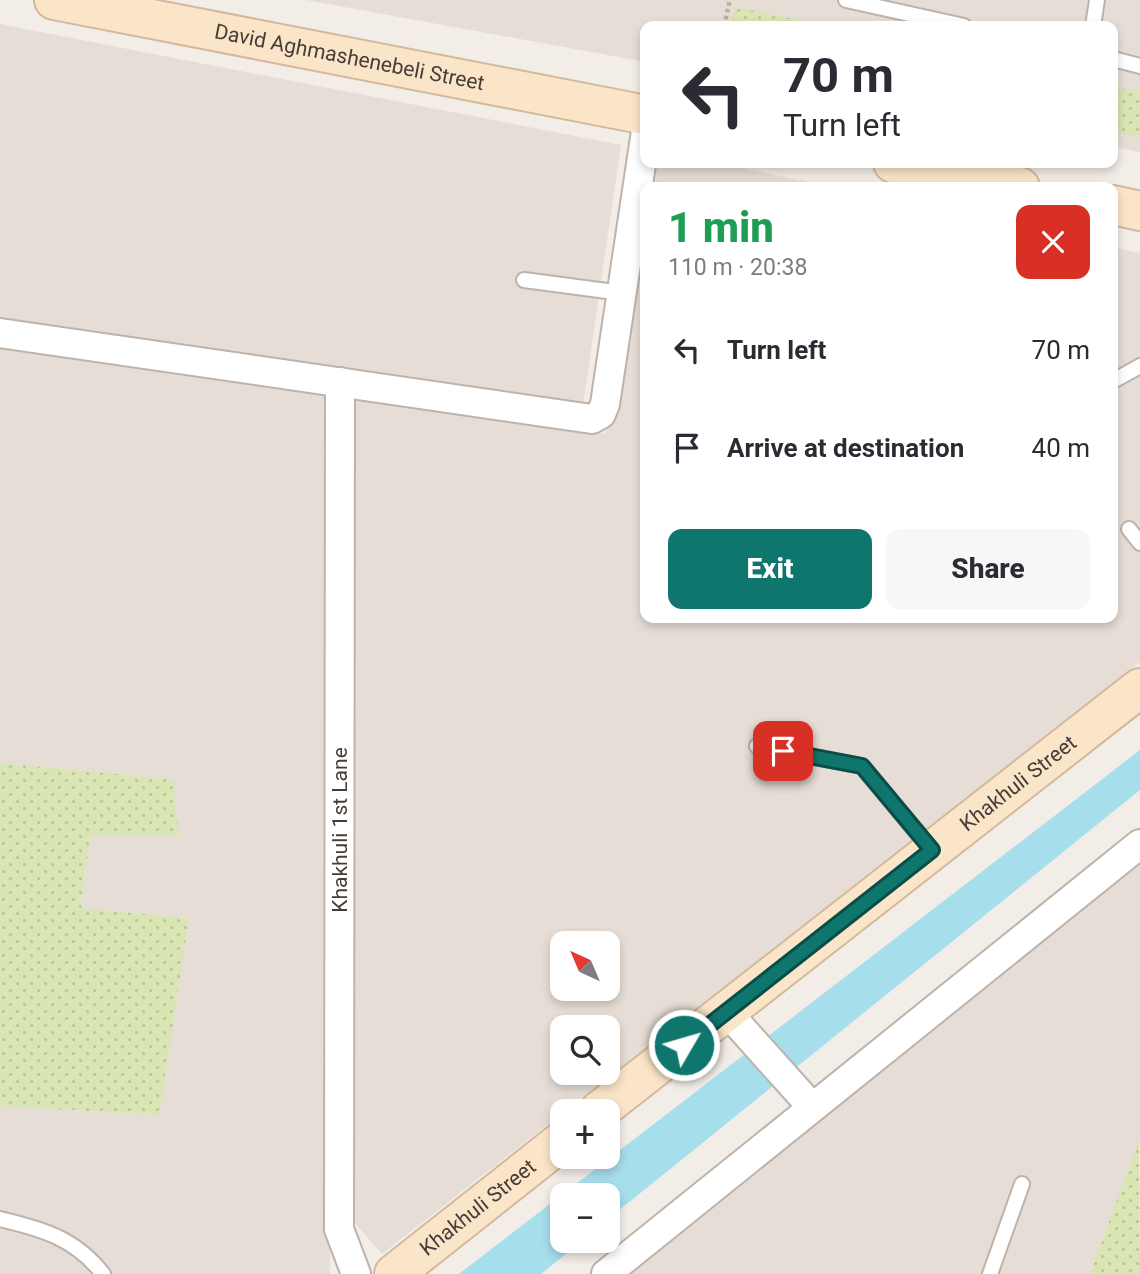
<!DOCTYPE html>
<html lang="en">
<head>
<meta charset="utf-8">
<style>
  :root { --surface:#fff; --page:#f7f7f7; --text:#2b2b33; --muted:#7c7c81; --accent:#0f766e }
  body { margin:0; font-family:Roboto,sans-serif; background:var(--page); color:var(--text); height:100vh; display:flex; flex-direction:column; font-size:26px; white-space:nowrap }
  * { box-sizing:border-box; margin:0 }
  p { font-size:23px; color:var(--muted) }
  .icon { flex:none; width:38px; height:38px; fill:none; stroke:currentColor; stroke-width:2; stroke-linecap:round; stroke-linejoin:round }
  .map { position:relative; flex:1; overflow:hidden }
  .panel { position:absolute; left:640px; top:182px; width:478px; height:441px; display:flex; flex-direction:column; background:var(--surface); border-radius:14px; box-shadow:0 4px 10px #0003 }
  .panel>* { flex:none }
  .top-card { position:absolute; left:640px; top:21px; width:478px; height:147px; border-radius:14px; box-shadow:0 4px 10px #0003; background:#fff; color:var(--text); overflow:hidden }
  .needle { width:46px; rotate:316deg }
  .fabs { position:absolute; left:550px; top:931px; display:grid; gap:14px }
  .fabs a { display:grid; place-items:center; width:70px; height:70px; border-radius:14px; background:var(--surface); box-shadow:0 4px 10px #0003; font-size:35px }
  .pin { position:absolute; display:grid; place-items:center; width:60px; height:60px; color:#fff; margin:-30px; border-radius:14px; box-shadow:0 4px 10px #0006 }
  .me { position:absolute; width:77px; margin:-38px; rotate:52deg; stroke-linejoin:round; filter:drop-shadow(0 0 5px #0008) }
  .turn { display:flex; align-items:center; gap:24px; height:147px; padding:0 28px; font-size:32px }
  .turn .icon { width:91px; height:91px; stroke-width:2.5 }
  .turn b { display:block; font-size:49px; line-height:60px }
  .round { display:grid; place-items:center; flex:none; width:74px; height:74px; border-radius:14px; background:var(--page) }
  .headline { display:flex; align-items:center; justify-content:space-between; height:119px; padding:0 28px }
  h1 { font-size:42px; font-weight:800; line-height:52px; color:#1e9e55 }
  .button { display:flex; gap:14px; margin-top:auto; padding:14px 28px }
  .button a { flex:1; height:80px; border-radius:14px; background:var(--accent); color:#fff; font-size:28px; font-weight:800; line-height:80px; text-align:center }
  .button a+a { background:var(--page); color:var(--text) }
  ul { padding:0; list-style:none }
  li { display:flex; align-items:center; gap:21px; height:98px; padding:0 28px }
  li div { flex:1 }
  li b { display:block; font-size:26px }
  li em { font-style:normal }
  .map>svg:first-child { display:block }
  .residential { fill:#e6ded6; fill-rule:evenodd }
  .grass { fill:url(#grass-dots) }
  .water { fill:#a7deec }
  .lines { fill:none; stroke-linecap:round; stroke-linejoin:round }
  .lane-casing { stroke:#beb3ab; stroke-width:18 }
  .street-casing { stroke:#beb3ab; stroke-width:32 }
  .secondary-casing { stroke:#d3b99c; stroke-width:42 }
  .path { stroke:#bfac9d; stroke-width:4.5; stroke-dasharray:3.5 3.5; stroke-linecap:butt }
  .lane { stroke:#fff; stroke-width:14 }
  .street { stroke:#fff; stroke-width:28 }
  .secondary { stroke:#fbe5c9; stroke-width:38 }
  .route-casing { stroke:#0a4d48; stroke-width:18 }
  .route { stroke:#0f766e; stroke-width:12 }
  .labels { text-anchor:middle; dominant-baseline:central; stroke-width:5; stroke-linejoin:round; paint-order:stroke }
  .street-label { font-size:21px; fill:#463d37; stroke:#fff }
</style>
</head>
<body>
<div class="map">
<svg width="1140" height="1274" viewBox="0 0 1140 1274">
  <defs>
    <pattern id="grass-dots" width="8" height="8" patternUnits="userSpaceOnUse" patternTransform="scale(1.75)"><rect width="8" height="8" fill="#d9e5b2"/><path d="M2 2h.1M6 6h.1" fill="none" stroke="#bcc59a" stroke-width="1.8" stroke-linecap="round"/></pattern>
  </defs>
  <rect width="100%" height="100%" fill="#f3ede8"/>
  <!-- residential -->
  <g class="residential">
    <path d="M306 0H1140V152L1113 147V26H646V62Z"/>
    <path d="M0 24 621 145 583 405 330 370 325 412 330 1274H0V1106L158 1115 188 918 81 908 90 835 172 779 0 763Z"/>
    <path d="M653 163H719L833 187H649Z"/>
    <path d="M646 206V618H1113V247L1140 253V662L382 1254 355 1223V395L606 434ZM562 943H607V989H562ZM562 1027H607V1073H562Z"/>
    <path d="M1140 858V1140L1090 1274H624Z"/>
  </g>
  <!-- grass -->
  <g class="grass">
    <path d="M735 7 829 26H731Z"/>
    <path d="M1113 86 1140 92V137L1113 131Z"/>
    <path d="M0 763 173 779 179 835H90L81 908 189 918 159 1115 0 1106Z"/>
    <path d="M1139 1140 1140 1274H1090Z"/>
  </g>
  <!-- water -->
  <path class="water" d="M1140 750V790L607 1220V1195H562V1241H582L541 1274H459Z"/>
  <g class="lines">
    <defs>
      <g id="lane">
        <path d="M846 0 964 26"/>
        <path d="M1093 26 1097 0"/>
        <path d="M1113 59 1140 66"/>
        <path d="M524 280 622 293"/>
        <path d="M1113 381 1140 366"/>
        <path d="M1129 529 1140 543"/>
        <path d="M757 746 862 766 931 849"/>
        <path d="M0 1219C42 1229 75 1238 103 1274"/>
        <path d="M990 1274 1022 1184"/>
      </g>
      <g id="street">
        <path d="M0 333 592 419 601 414 605 404 646 131"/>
        <path d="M340 382 339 1229 356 1274"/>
        <path d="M726 1011 812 1107"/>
        <path d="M606 1274 1140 844"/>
      </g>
      <g id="secondary">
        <path id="s1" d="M54 0 646 115"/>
        <path d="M893 163 1020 187"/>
        <path d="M1113 205 1140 211"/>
        <path id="s2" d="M599 1111 1140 688"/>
        <path id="s3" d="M394 1274 562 1141"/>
      </g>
    </defs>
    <!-- lane casing -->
    <use href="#lane" class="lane-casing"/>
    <!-- street casing -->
    <use href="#street" class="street-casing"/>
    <!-- secondary casing -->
    <use href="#secondary" class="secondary-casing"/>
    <!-- path -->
    <path class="path" d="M724 26 730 0"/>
    <!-- lane -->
    <use href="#lane" class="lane"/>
    <!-- street -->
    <use href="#street" class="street"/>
    <!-- secondary -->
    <use href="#secondary" class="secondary"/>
  </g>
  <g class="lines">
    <defs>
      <path id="route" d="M684 1045 932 850 862 766 783 751"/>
    </defs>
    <!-- route casing -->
    <use href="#route" class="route-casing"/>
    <!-- route -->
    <use href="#route" class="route"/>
  </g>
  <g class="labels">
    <!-- street labels -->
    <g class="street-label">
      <text stroke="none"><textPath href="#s1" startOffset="301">David Aghmashenebeli Street</textPath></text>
      <text stroke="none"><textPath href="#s2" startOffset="532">Khakhuli Street</textPath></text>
      <text transform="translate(340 830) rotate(-90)">Khakhuli 1st Lane</text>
      <text stroke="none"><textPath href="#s3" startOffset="107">Khakhuli Street</textPath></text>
    </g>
  </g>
</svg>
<div class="fabs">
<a><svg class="needle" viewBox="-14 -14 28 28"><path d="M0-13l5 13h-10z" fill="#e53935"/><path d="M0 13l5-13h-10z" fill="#7c7c81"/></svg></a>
<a><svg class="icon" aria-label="search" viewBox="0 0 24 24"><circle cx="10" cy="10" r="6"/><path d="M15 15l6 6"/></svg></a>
<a>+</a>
<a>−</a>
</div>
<div class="pin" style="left:783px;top:751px;background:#d93025"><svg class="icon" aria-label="arrive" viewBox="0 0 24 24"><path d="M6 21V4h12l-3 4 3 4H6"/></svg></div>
<svg class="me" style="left:684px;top:1045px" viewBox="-20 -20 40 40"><circle r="17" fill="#0f766e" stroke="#fff" stroke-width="3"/><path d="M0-11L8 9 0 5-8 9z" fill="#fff"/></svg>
<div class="top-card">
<div class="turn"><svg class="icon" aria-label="left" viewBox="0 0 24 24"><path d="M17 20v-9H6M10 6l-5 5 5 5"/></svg><div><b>70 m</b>Turn left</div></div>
</div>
<section class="panel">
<div class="headline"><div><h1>1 min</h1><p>110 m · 20:38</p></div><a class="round" style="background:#d93025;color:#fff"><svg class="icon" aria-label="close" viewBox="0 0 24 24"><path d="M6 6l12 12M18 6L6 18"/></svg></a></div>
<ul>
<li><svg class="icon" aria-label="left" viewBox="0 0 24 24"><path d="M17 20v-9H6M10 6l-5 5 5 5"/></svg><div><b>Turn left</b></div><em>70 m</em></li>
<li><svg class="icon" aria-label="arrive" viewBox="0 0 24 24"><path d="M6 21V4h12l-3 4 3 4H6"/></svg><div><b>Arrive at destination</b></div><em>40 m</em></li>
</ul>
<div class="button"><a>Exit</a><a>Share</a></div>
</section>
</div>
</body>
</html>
